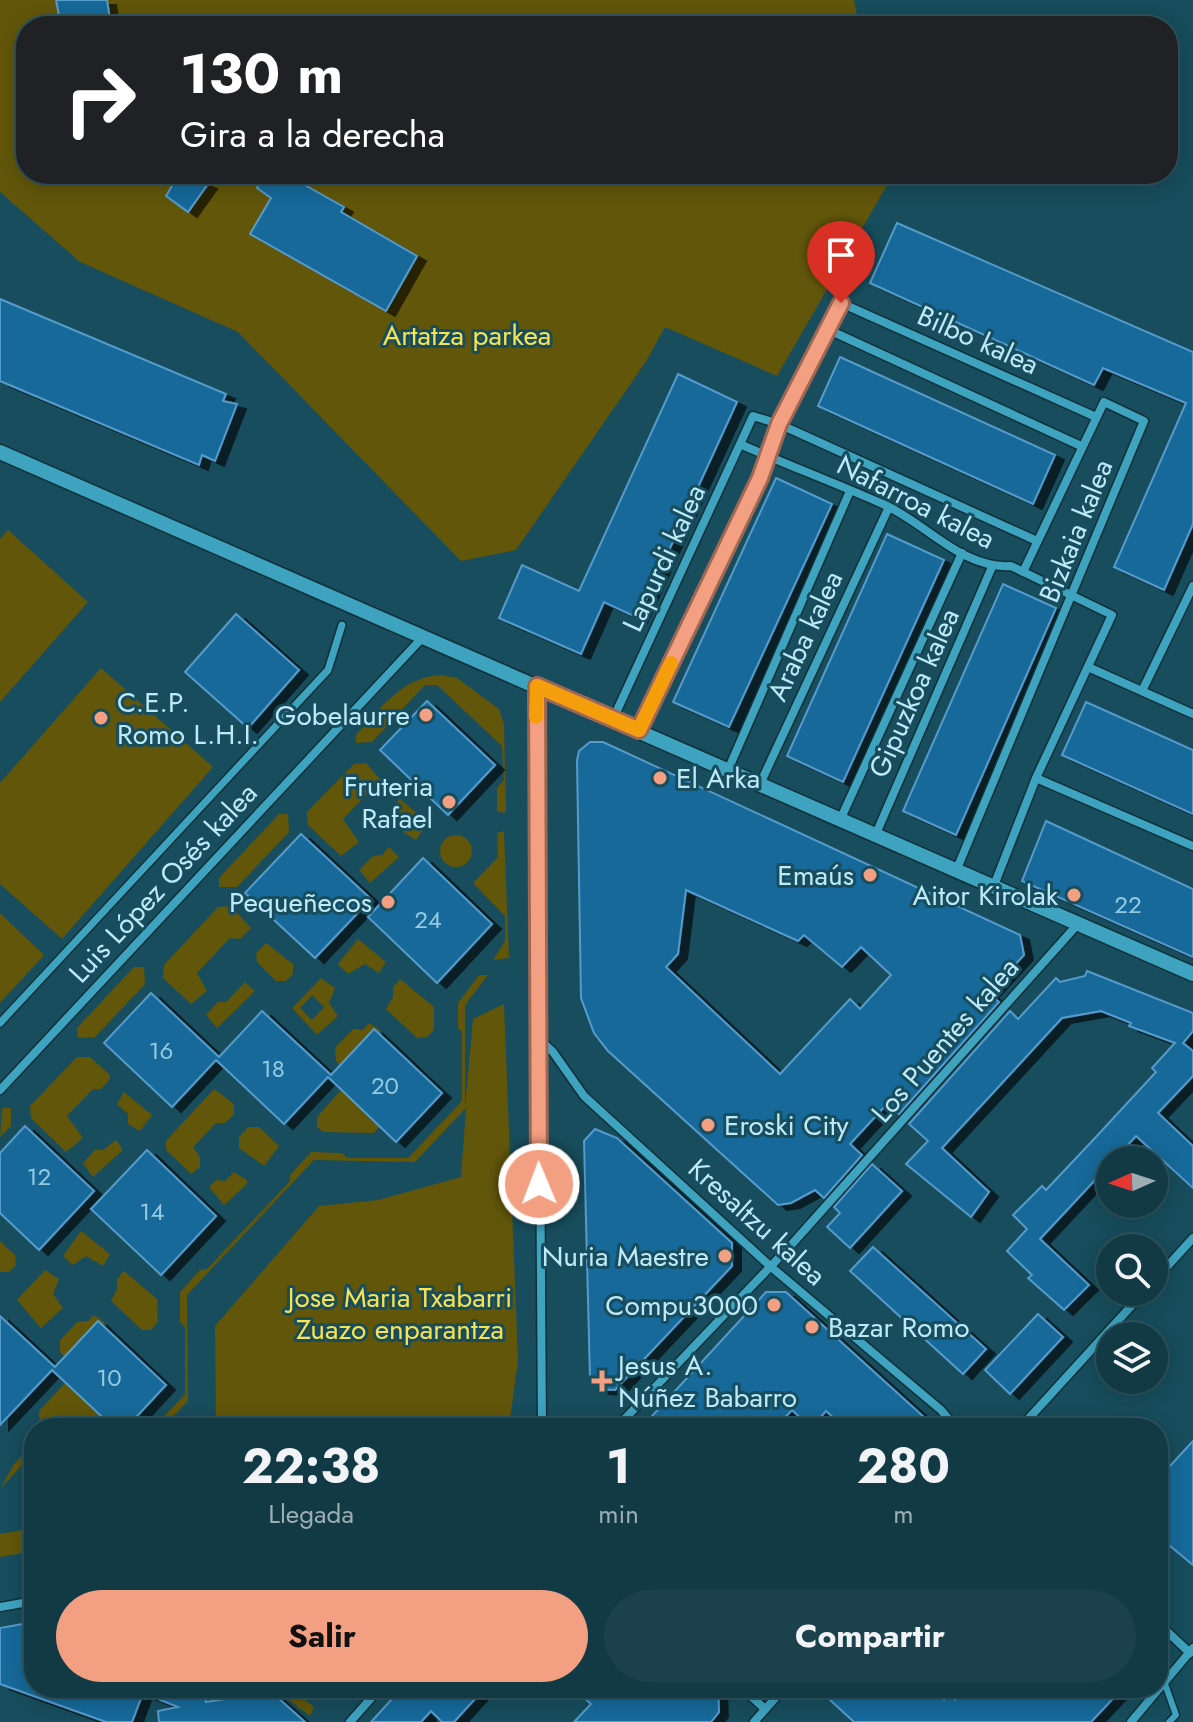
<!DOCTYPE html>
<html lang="es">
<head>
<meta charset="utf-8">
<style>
  :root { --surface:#113a45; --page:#1a414c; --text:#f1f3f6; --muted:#9cadb3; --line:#30545e; --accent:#f39f82 }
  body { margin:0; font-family:Jost,sans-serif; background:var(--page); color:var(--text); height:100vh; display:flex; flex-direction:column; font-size:30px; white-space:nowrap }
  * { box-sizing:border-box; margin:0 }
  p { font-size:26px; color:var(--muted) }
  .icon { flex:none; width:44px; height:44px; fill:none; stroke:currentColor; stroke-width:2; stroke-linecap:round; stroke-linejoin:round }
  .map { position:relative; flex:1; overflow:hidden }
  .sheet { position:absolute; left:24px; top:1418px; width:1144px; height:280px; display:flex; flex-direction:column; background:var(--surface); border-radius:32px; box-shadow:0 4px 20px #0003,0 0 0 2px var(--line) }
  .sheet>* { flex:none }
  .banner { position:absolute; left:16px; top:16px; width:1162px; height:168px; border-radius:32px; box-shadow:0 4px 20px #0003,0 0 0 2px var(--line); background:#202124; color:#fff; overflow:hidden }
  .needle { width:52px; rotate:267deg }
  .tools { position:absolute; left:1096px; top:1146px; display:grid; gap:16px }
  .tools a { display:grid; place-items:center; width:72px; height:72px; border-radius:50%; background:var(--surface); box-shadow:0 4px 20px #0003,0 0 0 2px var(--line); font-size:40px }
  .pin { position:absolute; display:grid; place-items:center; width:68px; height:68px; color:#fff; margin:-82px -34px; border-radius:50% 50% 50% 0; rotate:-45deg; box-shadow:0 0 8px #0007 }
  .pin .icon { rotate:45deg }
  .me { position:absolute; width:88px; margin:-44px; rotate:359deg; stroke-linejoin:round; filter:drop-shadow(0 0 6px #0008) }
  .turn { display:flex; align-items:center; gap:28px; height:168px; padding:0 32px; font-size:36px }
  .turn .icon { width:104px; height:104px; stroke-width:2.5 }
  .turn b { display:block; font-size:56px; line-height:68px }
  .eta { display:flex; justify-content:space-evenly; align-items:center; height:136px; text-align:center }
  .eta b { font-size:48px; font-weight:700; line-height:56px }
  .primary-button { display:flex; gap:16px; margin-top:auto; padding:16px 32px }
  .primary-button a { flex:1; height:92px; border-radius:48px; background:var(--accent); color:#111; font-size:32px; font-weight:700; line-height:92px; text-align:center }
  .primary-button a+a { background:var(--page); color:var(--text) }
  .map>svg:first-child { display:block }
  .green { fill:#61560a; fill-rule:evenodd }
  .building { fill:#176999; stroke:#559bcb; stroke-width:2; fill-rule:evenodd; filter:url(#shadow) }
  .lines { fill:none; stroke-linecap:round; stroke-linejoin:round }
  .service-casing { stroke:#113039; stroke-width:9 }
  .pedestrian-casing { stroke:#113039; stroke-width:10 }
  .minor-casing { stroke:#113039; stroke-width:11 }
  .tertiary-casing { stroke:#113039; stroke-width:17 }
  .service { stroke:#3ea3bf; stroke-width:6 }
  .pedestrian { stroke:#3ea3bf; stroke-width:7 }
  .minor { stroke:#3ea3bf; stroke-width:8 }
  .tertiary { stroke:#3ea3bf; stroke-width:14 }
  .route-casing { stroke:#9e6754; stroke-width:20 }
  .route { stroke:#f39f82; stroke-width:14 }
  .slow { stroke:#f59e0b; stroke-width:14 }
  .poi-dot { fill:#f39f82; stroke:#174d5c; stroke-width:3 }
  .labels { text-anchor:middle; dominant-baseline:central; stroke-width:6; stroke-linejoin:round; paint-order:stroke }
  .number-label { font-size:24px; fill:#94cae0 }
  .park-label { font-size:28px; fill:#f9e24f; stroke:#174d5c }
  .street-label { font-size:28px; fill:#bdeaf8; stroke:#174d5c }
  .poi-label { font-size:28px; fill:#bdeaf8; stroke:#174d5c; text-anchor:end }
</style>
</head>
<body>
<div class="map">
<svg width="1193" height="1722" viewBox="0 0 1193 1722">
  <defs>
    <filter id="shadow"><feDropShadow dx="9" dy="5" stdDeviation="0" flood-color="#0009"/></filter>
  </defs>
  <rect width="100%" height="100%" fill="#174d5c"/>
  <!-- green -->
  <g class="green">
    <path d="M0 0H854L859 26H26V174H888L890 180 777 376 665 327 645 363 516 550 461 561 238 332 80 262 0 192Z"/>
    <path d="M8 530 88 602 0 702V539Z"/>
    <path d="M101 668 213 767 62 939 0 884V783Z"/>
    <path d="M442 675 457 678 499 709 504 724 506 811 504 813 497 811V788L504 780 502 746 437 685H425L372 742 356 743V735C381 709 402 676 442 675Z"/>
    <path d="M366 763 385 785 378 793H368L343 819 359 842 341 856 308 825 307 812 354 764Z"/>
    <path d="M399 798 428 823 416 840 403 832 404 825 394 814Z"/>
    <path d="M279 814H288L289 832 237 887H219V878Z"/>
    <path d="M504 831 509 958 493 960 505 941V916L473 883 498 857 497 833Z"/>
    <circle cx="456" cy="851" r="16"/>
    <path d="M389 847 399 857 370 883 359 870 373 856 382 855Z"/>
    <path d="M231 906 251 928 240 939 230 938 197 973 207 991 191 1004 163 978 164 965 218 907Z"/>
    <path d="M0 913 44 955 0 1003Z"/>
    <path d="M358 939 386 962 379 973 365 964 348 974 338 964Z"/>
    <path d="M266 943 293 964V974L286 981H276L257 962 256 953Z"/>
    <path d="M134 967H144L145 984 95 1037 78 1038 77 1028Z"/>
    <path d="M479 975H488L465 1005V1108L473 1019 504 1004 518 1361 510 1419 505 1428H216L215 1326 319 1206 378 1200 461 1177 466 1108 415 1162 314 1160 187 1295 188 1401 162 1428H153L185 1394V1327L180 1322V1292L200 1270 207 1269 290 1181V1175L311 1152 342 1153 347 1158H408L462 1101V1032L458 1028V1003Z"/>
    <path d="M321 978 335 988 329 1003 338 1016 317 1035 292 1008ZM312 995 324 1007 312 1020 300 1008Z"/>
    <path d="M400 979 434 1007V1030L427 1037 417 1038 386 1009 393 997V987Z"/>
    <path d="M245 982 255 991 217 1028 206 1015 218 1002H226Z"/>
    <path d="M369 1023 380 1030V1034L374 1029 340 1065 336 1061 335 1048 353 1029 363 1030Z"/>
    <path d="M77 1057H90L110 1075V1079L101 1089H93L67 1116 83 1138 66 1152 31 1118 30 1106Z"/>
    <path d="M214 1089 234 1104V1114L225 1123H216L193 1147 200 1157V1167L191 1174 166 1150V1141Z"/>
    <path d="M341 1090 380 1126 374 1133 323 1132 317 1127V1117Z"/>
    <path d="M124 1092 152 1115 140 1131 128 1124V1114L117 1104Z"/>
    <path d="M2 1108H11V1126L0 1137Z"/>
    <path d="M248 1127H259L279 1146 264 1166 239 1148V1137Z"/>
    <path d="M116 1140 123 1150 93 1177 83 1163 95 1150H103Z"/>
    <path d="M234 1172 247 1180V1184L224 1205 209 1187 216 1180 225 1181Z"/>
    <path d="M81 1231 110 1254 103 1266 86 1256 73 1265 63 1256Z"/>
    <path d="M0 1241 15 1255 16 1265 9 1272H0Z"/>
    <path d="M45 1270 59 1279 53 1294 63 1308 41 1328 17 1300Z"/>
    <path d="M124 1271 157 1299 158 1322 151 1330H142L111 1301 117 1289V1279Z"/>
    <path d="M94 1315 104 1322 105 1327 98 1321 64 1356 60 1352V1340L77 1322 88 1321Z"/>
    <path d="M66 1382 106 1420 101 1424 45 1423 39 1418V1411Z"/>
    <path d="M34 1444V1452L0 1489 14 1464Z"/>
    <path d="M34 1528V1551L0 1557V1534Z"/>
    <path d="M289 1688 314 1707 310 1716 285 1697Z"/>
  </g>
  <!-- building -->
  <g class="building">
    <path d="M56 0H107L111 26H61Z"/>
    <path d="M179 174H206L201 181 208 184 188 212 166 196Z"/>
    <path d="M264 174H285L344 207 341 212 417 256 386 311 250 234 271 198 257 188Z"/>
    <path d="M897 223 1193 352V524L1164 590 1114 567 1186 403 1103 368 1094 385 870 283Z"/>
    <path d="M0 299 226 394 223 401 237 404 215 461 202 455 199 465 0 381Z"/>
    <path d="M840 357 1055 455 1033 504 818 406Z"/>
    <path d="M678 374 737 402 638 618 604 602 581 654 499 618 522 565 579 591Z"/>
    <path d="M776 478 832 504 729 727 673 702Z"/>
    <path d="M887 534 944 560 843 782 787 756Z"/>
    <path d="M1003 584 1056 608 956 835 903 811Z"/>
    <path d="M236 614 299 670 248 728 185 672Z"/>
    <path d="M427 701 495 765 448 815 380 750Z"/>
    <path d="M1086 702 1193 750V814L1062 755Z"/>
    <path d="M590 742H603L1020 935 1024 955 989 993 999 1002 899 1114 887 1104 850 1144 862 1155 824 1198 815 1190 791 1203 778 1205 608 1051 594 1033 581 998 577 760 579 751ZM686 890 798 941 804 935 842 967 861 947 891 975 860 1009 850 999 780 1074 666 967 678 954Z"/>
    <path d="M1046 821 1193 889V957L1022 881Z"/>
    <path d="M301 834 371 899 315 958 245 893Z"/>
    <path d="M423 858 492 924 437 983 368 917Z"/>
    <path d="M1087 971 1193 1013V1031L1183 1043 1193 1051V1076L1158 1113 1193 1146V1188L1136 1136 1114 1160H1110V1164L1040 1239 1089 1285 1064 1310 1028 1278 1032 1275 1007 1251 1027 1229 1013 1215 1042 1186 1046 1190 1095 1138 1156 1072 1152 1068 1175 1043 1129 1026 1131 1023 1101 1011 1062 1018 942 1148 989 1192 971 1217 906 1164 928 1141 909 1124 1010 1011 1018 1019 1056 978 1060 982 1085 976Z"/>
    <path d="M151 993 219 1057 262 1011 331 1075 374 1029 442 1093 396 1142 328 1077 284 1124 216 1060 172 1107 104 1043Z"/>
    <path d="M25 1126 94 1191 39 1250 0 1213V1153Z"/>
    <path d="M595 1129 617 1138 732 1243V1266L615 1390 600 1389 590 1378 584 1141Z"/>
    <path d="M147 1150 216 1216 161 1275 91 1209Z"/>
    <path d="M872 1164 902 1191 850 1248 827 1227 840 1213 834 1207Z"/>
    <path d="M873 1247 986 1349 963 1374 850 1271Z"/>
    <path d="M766 1292H786L936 1428H845L826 1411 811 1428 792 1410 775 1428H641Z"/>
    <path d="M1038 1314 1063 1337 1010 1394 985 1370Z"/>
    <path d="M0 1316 55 1367 98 1321 166 1385 126 1428H114L52 1370 0 1425Z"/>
    <path d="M1193 1441V1565L1158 1536V1479Z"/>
    <path d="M34 1622V1688H203L206 1702 256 1694 255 1688H267L305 1722H159L158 1711 178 1707 143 1693 132 1722H106L0 1684V1628Z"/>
    <path d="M402 1688H485L454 1722H442L431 1711 421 1722H371Z"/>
    <path d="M573 1688H718L719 1712 711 1722H574L591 1704Z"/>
    <path d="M817 1688H931L944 1700 949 1694 955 1700 965 1688H1123L1091 1722H854Z"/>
  </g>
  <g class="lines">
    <defs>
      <path id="service" d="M1165 1684 1176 1715 1169 1722"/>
      <path id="pedestrian" d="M0 1023 328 670 342 625"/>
      <g id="minor">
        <path d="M829 330 1081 446"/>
        <path d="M742 445C790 466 838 484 885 505 927 524 962 569 1011 566L1112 615 1036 778 993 888"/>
        <path d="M1088 667 1193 714"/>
        <path d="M537 686 542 1428"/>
        <path d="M1142 691 1193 586"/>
        <path d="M613 719 753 416 779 424 1037 541"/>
        <path d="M639 730 760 478 779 424 841 303 1096 417"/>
        <path d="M728 770 850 491"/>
        <path d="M1036 778 1193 846"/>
        <path d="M760 784 889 507"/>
        <path d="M841 818 962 553"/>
        <path d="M875 836 992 567"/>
        <path d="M956 871 1144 421 1104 402 1023 572"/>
        <path d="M538 1038 553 1052 584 1096 770 1266 941 1410 956 1428"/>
        <path d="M0 1090 423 637"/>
        <path d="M1154 1281 1193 1238"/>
        <path d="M616 1428 792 1244 1077 925"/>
        <path d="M1020 1428 1144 1292"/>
        <path d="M0 1607 34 1601"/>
        <path d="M1158 1623 1190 1653"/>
        <path d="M742 1688 765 1709"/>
        <path d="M350 1722 380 1688"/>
        <path d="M754 1722 784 1688"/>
        <path d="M1131 1722 1193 1648"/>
      </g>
      <path id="tertiary" d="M0 452 1193 974"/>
    </defs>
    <!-- service casing -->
    <use href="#service" class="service-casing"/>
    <!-- pedestrian casing -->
    <use href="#pedestrian" class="pedestrian-casing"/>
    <!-- minor casing -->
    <use href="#minor" class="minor-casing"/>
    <!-- tertiary casing -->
    <use href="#tertiary" class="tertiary-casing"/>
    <!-- service -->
    <use href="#service" class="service"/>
    <!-- pedestrian -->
    <use href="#pedestrian" class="pedestrian"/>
    <!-- minor -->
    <use href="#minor" class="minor"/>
    <!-- tertiary -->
    <use href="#tertiary" class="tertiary"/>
  </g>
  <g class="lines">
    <defs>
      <path id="route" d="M539 1184 537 686 639 730 760 478 779 424 841 303"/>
    </defs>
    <!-- route casing -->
    <use href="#route" class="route-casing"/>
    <!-- route -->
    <use href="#route" class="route"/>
    <!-- slow -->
    <path class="slow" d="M536 717 537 686 639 730 671 663"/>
  </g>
  <!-- markers -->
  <g class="poi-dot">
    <circle cx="426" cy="715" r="8"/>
    <circle cx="101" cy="718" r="8"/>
    <circle cx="660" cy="778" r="8"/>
    <circle cx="449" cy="802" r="8"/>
    <circle cx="870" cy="875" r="8"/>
    <circle cx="1074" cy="895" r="8"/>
    <circle cx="388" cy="902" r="8"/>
    <circle cx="708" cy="1125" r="8"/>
    <circle cx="725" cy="1256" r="8"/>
    <circle cx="774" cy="1305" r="8"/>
    <circle cx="812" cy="1327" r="8"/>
    <path d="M598 1369h8v8h8v8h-8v8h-8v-8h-8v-8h8z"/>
  </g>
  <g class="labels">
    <!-- number labels -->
    <g class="number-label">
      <text x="1128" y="904">22</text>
      <text x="428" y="919">24</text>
      <text x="161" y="1050">16</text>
      <text x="273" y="1068">18</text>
      <text x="385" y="1085">20</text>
      <text x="39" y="1176">12</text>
      <text x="152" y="1211">14</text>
      <text x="109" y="1377">10</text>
    </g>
    <!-- park labels -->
    <g class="park-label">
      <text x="467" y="335">Artatza parkea</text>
      <text x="400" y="1297">Jose Maria Txabarri<tspan x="400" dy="32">Zuazo enparantza</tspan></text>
    </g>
    <!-- street labels -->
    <g class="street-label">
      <text transform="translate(978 340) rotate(24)">Bilbo kalea</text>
      <text transform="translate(916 502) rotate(27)">Nafarroa kalea</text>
      <text transform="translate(1076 531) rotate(-68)">Bizkaia kalea</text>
      <text transform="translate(664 558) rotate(-65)">Lapurdi kalea</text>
      <text transform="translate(805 636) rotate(-65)">Araba kalea</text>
      <text transform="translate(914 693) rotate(-66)">Gipuzkoa kalea</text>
      <text transform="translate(163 883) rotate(-47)">Luis López Osés kalea</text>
      <text transform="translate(945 1040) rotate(-49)">Los Puentes kalea</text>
      <text transform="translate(757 1222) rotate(42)">Kresaltzu kalea</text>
    </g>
    <!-- poi labels -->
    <g class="poi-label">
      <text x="117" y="702" text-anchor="start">C.E.P.<tspan x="117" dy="32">Romo L.H.I.</tspan></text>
      <text x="410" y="715">Gobelaurre</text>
      <text x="676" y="778" text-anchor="start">El Arka</text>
      <text x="433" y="786">Fruteria<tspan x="433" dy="32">Rafael</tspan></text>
      <text x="854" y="875">Emaús</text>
      <text x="1058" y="895">Aitor Kirolak</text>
      <text x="372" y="902">Pequeñecos</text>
      <text x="724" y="1125" text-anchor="start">Eroski City</text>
      <text x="709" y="1256">Nuria Maestre</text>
      <text x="758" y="1305">Compu3000</text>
      <text x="828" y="1327" text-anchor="start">Bazar Romo</text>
      <text x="618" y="1365" text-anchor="start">Jesus A.<tspan x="618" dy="32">Núñez Babarro</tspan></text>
    </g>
  </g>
</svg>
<div class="tools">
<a><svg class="needle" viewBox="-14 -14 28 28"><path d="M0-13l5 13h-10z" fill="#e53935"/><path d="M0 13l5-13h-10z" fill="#9cadb3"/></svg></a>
<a><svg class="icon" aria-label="search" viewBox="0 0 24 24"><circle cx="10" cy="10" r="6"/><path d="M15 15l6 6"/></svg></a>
<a><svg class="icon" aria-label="layers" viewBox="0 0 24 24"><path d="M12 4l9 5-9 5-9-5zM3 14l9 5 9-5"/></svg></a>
</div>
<div class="pin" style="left:841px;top:303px;background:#d93025"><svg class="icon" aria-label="arrive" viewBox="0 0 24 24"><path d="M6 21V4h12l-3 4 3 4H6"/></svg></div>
<svg class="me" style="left:539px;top:1184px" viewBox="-20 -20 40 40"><circle r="17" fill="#f39f82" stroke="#fff" stroke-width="3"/><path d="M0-11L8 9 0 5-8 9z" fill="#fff"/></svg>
<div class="banner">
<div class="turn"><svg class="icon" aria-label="right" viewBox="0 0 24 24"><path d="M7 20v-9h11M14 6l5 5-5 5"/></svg><div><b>130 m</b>Gira a la derecha</div></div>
</div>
<section class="sheet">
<div class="eta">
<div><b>22:38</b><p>Llegada</p></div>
<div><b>1</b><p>min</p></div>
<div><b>280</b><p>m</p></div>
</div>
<div class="primary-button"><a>Salir</a><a>Compartir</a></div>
</section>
</div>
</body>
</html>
